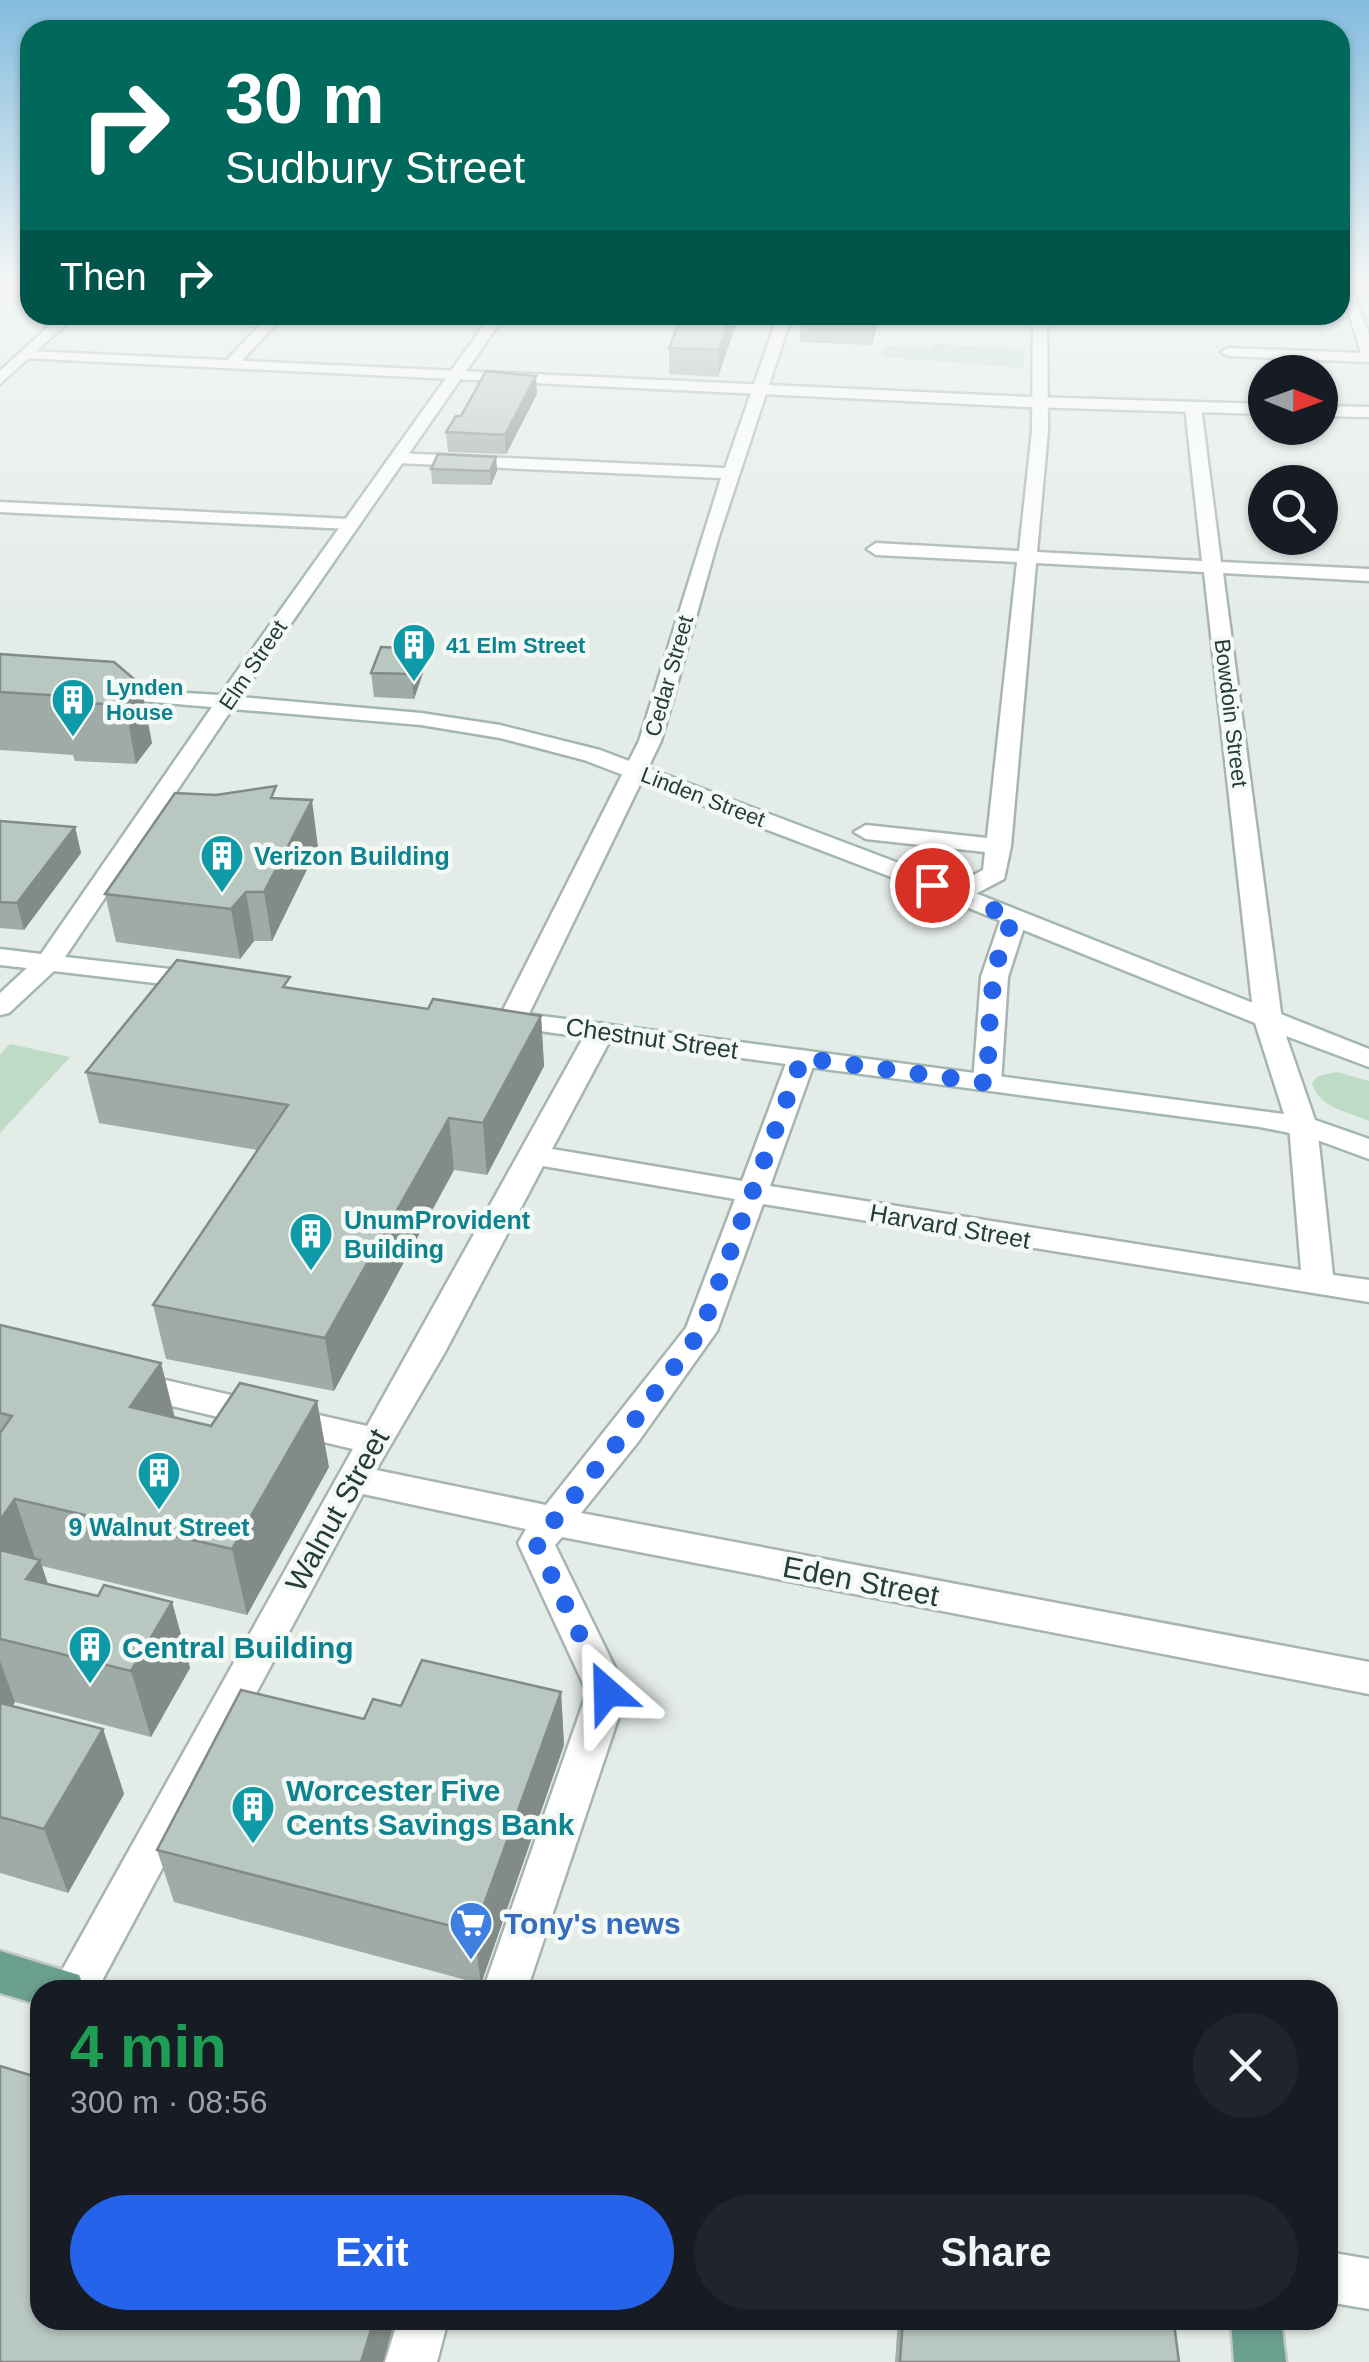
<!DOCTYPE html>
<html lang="en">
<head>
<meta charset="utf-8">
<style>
  :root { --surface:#171b24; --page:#20242c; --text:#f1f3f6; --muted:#9ea1a6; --accent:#2563eb }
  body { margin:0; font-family:Arial,sans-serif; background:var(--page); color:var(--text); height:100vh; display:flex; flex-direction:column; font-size:38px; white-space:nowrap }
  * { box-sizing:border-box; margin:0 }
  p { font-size:32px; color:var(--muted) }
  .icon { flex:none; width:55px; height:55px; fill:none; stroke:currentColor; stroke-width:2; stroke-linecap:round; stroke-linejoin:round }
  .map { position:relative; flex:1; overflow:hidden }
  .sheet { position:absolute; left:30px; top:1980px; width:1308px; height:350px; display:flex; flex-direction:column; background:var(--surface); border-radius:30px; box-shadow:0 2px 8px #0004 }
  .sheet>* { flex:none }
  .hud { position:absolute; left:20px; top:20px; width:1330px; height:305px; border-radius:30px; box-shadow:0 2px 8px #0004; background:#00695c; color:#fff; overflow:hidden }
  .needle { width:65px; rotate:91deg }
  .buttons { position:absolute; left:1248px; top:355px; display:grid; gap:20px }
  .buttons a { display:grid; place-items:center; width:90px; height:90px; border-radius:50%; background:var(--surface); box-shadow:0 2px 8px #0004; font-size:50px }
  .pin { position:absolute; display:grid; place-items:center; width:85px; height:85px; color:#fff; margin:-42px; border:5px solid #fff; border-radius:50%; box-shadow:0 2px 10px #0007 }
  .me { position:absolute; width:110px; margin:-55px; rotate:335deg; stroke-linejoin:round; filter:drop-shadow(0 0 8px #0008) }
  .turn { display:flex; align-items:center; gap:35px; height:210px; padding:0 40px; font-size:45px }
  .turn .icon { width:130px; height:130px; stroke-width:2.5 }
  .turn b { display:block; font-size:70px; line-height:85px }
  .then { display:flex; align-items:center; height:95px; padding:0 40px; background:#0003; gap:20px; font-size:38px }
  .round { display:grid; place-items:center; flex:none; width:105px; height:105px; border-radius:52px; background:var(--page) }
  .headline { display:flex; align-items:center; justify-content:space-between; height:170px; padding:0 40px }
  h1 { font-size:60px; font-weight:700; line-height:75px; color:#1e9e55 }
  .button { display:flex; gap:20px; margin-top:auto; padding:20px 40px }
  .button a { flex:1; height:115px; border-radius:60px; background:var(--accent); color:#fff; font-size:40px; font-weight:700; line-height:115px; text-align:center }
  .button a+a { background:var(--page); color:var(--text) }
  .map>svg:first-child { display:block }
  .green { fill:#bedcc5 }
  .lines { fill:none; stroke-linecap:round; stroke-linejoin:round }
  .minor-casing { stroke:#a7b4af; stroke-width:5 }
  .tertiary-casing { stroke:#a7b4af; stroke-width:5 }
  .secondary-casing { stroke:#a3b7af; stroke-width:5 }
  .primary-casing { stroke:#c2c9c6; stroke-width:5 }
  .minor { fill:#fff; fill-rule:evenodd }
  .tertiary { fill:#fff; fill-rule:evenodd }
  .secondary { fill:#fff; fill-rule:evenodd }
  .primary { fill:#6b9f8f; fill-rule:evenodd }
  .wall { fill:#9faba6 }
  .shaded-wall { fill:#828b87 }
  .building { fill:#b9c7c1; stroke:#828b87; stroke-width:2.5 }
  .route { stroke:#2563eb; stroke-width:18; stroke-dasharray:0 32.4 }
  .labels { text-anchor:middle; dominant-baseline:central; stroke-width:9; stroke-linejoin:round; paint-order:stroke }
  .far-culture-label { font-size:22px; font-weight:bold; fill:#0d838f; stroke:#f4f9f6; text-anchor:start }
  .far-street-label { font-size:22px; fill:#243d35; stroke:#f4f9f6 }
  .culture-label { font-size:25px; font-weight:bold; fill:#0d838f; stroke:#f4f9f6; text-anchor:start }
  .street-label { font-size:25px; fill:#243d35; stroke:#f4f9f6 }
  .near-street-label { font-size:30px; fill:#243d35; stroke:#f4f9f6 }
  .near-culture-label { font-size:30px; font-weight:bold; fill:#0d838f; stroke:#f4f9f6; text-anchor:start }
  .near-shop-label { font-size:30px; font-weight:bold; fill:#366cbe; stroke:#f4f9f6; text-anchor:start }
</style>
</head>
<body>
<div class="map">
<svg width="1369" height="2362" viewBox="0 0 1369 2362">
  <rect width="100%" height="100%" fill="#e4ece8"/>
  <!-- green -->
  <g class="green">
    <path d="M931 344 1025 349 1023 368 882 357 885 346 930 348Z"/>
    <path d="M10 1044 70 1057 0 1133V1054Z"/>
    <path d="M1337 1072 1369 1081V1121C1348 1111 1319 1109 1312 1083L1318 1076Z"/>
  </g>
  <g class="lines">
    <defs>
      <g id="minor">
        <path d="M1340 283H1350L1369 335V362L1228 356 1221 352 1228 348 1361 353Z"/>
        <path d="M269 315H284L236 367H226V361Z"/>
        <path d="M778 315H792L718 539 661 741 526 1020 512 1028 502 1026 498 1020 639 741 721 478 397 463 389 458 397 453 725 468Z"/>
        <path d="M1033 315H1047L1048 431 1037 552 1202 561 1185 407 1193 402 1201 407 1221 562 1369 569V581L1223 573 1282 1020 1278 1026 1268 1028 1254 1020 1204 572 1036 563 1011 846 1004 879 964 900H946L943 895 946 890 983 870 985 852 866 839 854 832 866 825 987 838 1017 562 876 555 867 549 876 543 1019 551 1032 431Z"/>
        <path d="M0 502 349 519 358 524 349 529 0 512Z"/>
        <path d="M1014 910 1027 918 1008 977 1001 1083 997 1089H977L973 1083 981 977 1001 918Z"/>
        <path d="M601 1023 615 1031 552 1149 742 1181 788 1058 802 1050 816 1058 770 1186 1301 1270 1289 1125 1293 1119H1313L1317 1125 1333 1275 1369 1280V1302L763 1204 717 1331 638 1442 581 1513 1369 1662V1694L562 1537 555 1545 627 1692 527 1990H483L587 1692 518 1543 526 1529 363 1494 97 1990H51L353 1449 130 1396 118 1393 113 1384 118 1375 130 1372 367 1426 587 1031ZM543 1166 735 1199 686 1328 546 1505 376 1470 445 1352Z"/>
        <path d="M398 2320H448L437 2362H385Z"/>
      </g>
      <g id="tertiary">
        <path d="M27 351 1028 397 1265 404V414L1028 407 22 358 20 355Z"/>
        <path d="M1320 406 1369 407V417L1320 416Z"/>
      </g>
      <g id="secondary">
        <path d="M61 315H76L0 384V371Z"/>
        <path d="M491 315H505L240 697 421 713 500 725 600 750 917 870 1369 1049V1067L1286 1036 1315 1120 1369 1139V1159L1309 1137 1260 1127 494 1025 490 1019 494 1013 504 1011 1284 1114 1255 1023 899 880 584 760 500 738 421 725 232 709 65 957 205 973 214 975 218 981 214 987 205 989 54 971 9 1013 0 1015V993L27 968 0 965V949L41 954 212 707 105 698 94 692 98 688 220 695Z"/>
        <path d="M1328 2252 1369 2259V2309L1328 2302Z"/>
      </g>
      <g id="primary">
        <path d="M0 1951 79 1975 85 1990H40V2005L0 1993Z"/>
        <path d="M1231 2320H1281L1286 2362H1234Z"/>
      </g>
    </defs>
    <!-- minor casing -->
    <use href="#minor" class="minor-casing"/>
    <!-- tertiary casing -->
    <use href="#tertiary" class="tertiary-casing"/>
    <!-- secondary casing -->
    <use href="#secondary" class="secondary-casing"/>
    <!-- primary casing -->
    <use href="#primary" class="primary-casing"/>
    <!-- minor -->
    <use href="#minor" class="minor"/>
    <!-- tertiary -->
    <use href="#tertiary" class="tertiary"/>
    <!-- secondary -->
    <use href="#secondary" class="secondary"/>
    <!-- primary -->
    <use href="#primary" class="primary"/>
  </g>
  <!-- wall -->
  <g class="wall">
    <path d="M739 315 718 377 669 374V348Z"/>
    <path d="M801 315H879L872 345 800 342Z"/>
    <path d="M537 394 506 454 448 452 446 432 461 416Z"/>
    <path d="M496 457 497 471 491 485 432 484 431 469Z"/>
    <path d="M421 649 423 673 414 699 374 697 371 673Z"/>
    <path d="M0 654 114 662 152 743 136 764 75 761 73 755 0 750Z"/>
    <path d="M278 798 318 847 272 941H254L240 959 116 942 105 894Z"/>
    <path d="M0 821 75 827 81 853 24 930 0 928Z"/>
    <path d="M291 988 428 1009 541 1016 544 1066 487 1175 454 1170 334 1391 166 1359 153 1305 257 1150 99 1123 86 1072Z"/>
    <path d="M0 1325 161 1363 175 1417 329 1467 247 1615 42 1566 48 1584 98 1596 172 1602 190 1668 151 1737 15 1702 13 1706 103 1729 124 1794 68 1893 0 1873Z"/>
    <path d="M561 1692 564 1745 481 1984 174 1902 157 1850 364 1719 401 1706Z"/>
    <path d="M898 2320H1159L1179 2362H895Z"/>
  </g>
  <!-- shaded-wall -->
  <g class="shaded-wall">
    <path d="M731 315H739L718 377 719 350Z"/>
    <path d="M875 315H879L872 345 874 319Z"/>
    <path d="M536 376 537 394 506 454 505 435Z"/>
    <path d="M496 457 497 471 491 485 490 471Z"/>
    <path d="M421 649 423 673 414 699 411 674Z"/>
    <path d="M141 685 152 743 136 764 125 705Z"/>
    <path d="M312 800 318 847 272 941 264 892Z"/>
    <path d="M75 827 81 853 24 930 17 903Z"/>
    <path d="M246 892 254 941 240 959 231 909Z"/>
    <path d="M541 1016 544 1066 487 1175 483 1123Z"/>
    <path d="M449 1118 454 1170 334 1391 325 1338Z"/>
    <path d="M161 1363 177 1429 130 1407Z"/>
    <path d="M317 1401 329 1467 247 1615 232 1549Z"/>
    <path d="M15 1499 37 1564 40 1560 61 1625 0 1598V1520Z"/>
    <path d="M172 1602 190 1668 151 1737 131 1671Z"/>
    <path d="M0 1661 15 1702 0 1726Z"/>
    <path d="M561 1692 564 1745 481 1984 474 1932Z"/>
    <path d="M103 1729 124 1794 68 1893 44 1829Z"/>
    <path d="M374 2320H395L383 2362H361Z"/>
  </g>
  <!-- building -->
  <g class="building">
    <path d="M682 315H731L719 350 669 348Z"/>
    <path d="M801 315H875L874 319 801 316Z"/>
    <path d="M486 371 536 376 505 435 446 432 456 416H461Z"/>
    <path d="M438 454 496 457 490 471 431 469Z"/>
    <path d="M381 647 421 649 411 674 371 673Z"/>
    <path d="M0 654 114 662 141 685 125 705 62 702 67 696 0 692Z"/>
    <path d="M276 786 271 798 312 800 264 892H246L231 909 105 894 175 793 216 795Z"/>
    <path d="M0 821 75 827 17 903 0 902Z"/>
    <path d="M177 960 290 977 283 987 428 1009 433 999 541 1016 483 1123 449 1118 325 1338 153 1305 288 1105 86 1072Z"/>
    <path d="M0 1325 161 1363 130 1407 211 1426 240 1383 317 1401 232 1549 15 1499 0 1520V1433L12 1416 0 1413Z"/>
    <path d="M0 1550 40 1560 26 1579 98 1596 104 1585 172 1602 131 1671 0 1639Z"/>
    <path d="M422 1660 561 1692 474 1932 157 1850 241 1690 364 1719 373 1699 401 1706Z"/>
    <path d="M0 1703 103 1729 44 1829 0 1817Z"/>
    <path d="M0 2066 40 2078V2320H374L361 2362H0Z"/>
    <path d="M903 2320H1159L1174 2323 1179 2362H900Z"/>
  </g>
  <!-- sky -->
  <linearGradient id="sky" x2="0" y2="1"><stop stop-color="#84bcde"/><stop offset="0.46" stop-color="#f3f6f5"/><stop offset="1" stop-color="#f3f6f5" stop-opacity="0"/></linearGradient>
  <rect width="1369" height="614" fill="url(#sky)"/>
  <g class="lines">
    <!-- route -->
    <path class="route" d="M607 1692 536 1543 626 1432 701 1331 802 1058 987 1083C990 1028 987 966 1014 918L932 885"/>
  </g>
  <!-- icons -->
  <defs>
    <symbol id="building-pin" viewBox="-11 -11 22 30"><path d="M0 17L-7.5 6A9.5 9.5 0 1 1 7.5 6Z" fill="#0f9aa8" stroke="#f4f9f6"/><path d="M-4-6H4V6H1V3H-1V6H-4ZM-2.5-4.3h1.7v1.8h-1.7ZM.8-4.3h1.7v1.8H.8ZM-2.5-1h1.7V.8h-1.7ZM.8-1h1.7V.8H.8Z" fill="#fff"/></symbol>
    <symbol id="supermarket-pin" viewBox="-11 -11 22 30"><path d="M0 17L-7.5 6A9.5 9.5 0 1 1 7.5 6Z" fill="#3f7fe0" stroke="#f4f9f6"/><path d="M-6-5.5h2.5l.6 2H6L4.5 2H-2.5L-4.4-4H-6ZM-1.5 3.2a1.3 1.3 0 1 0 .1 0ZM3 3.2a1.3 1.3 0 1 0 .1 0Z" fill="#fff"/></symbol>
  </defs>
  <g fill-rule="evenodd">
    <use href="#building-pin" x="389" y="620" width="50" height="68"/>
    <use href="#building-pin" x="48" y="675" width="50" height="68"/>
    <use href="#building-pin" x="197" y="831" width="50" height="68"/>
    <use href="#building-pin" x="286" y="1209" width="50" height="68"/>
    <use href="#building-pin" x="134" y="1448" width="50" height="68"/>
    <use href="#building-pin" x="65" y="1622" width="50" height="68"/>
    <use href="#building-pin" x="228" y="1782" width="50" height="68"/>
    <use href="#supermarket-pin" x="446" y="1898" width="50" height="68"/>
  </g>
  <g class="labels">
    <!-- far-culture labels -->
    <g class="far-culture-label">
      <text x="446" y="645">41 Elm Street</text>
      <text x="106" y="687">Lynden<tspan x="106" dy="25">House</tspan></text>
    </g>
    <!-- far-street labels -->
    <g class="far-street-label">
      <text transform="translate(253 665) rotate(-56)">Elm Street</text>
      <text transform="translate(669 676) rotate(-74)">Cedar Street</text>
      <text transform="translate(1231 713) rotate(83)">Bowdoin Street</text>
      <text transform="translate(703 797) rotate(21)">Linden Street</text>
    </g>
    <!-- culture labels -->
    <g class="culture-label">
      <text x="254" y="856">Verizon Building</text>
      <text x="344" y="1220">UnumProvident<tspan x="344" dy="29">Building</tspan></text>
      <text x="159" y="1527" text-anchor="middle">9 Walnut Street</text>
    </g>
    <!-- street labels -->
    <g class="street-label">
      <text transform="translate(652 1038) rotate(8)">Chestnut Street</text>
      <text transform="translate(950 1226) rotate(10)">Harvard Street</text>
    </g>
    <!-- near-street labels -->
    <g class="near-street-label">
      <text transform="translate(337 1510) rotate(-61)">Walnut Street</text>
      <text transform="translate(861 1581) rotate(11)">Eden Street</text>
    </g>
    <!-- near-culture labels -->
    <g class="near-culture-label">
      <text x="122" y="1647">Central Building</text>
      <text x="286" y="1790">Worcester Five<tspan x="286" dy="34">Cents Savings Bank</tspan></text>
    </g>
    <!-- near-shop labels -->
    <g class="near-shop-label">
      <text x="504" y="1923">Tony's news</text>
    </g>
  </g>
</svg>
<div class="buttons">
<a><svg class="needle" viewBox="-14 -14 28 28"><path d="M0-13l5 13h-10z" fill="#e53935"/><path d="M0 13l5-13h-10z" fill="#9ea1a6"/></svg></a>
<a><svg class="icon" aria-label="search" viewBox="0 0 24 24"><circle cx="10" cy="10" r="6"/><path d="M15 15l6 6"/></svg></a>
</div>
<div class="pin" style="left:932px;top:885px;background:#d93025"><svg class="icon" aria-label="arrive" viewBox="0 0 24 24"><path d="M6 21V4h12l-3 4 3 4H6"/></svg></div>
<svg class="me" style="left:607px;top:1692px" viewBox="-20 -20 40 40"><path d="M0-17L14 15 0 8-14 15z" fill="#2563eb" stroke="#fff" stroke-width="4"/></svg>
<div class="hud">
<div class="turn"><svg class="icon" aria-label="right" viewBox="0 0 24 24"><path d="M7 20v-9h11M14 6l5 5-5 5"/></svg><div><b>30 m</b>Sudbury Street</div></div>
<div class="then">Then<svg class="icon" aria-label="right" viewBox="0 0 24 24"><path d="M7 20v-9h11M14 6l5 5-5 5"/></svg></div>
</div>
<section class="sheet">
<div class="headline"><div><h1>4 min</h1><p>300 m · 08:56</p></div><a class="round"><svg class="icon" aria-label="close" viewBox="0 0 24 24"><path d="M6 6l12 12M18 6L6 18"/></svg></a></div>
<div class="button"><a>Exit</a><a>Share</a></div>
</section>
</div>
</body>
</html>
